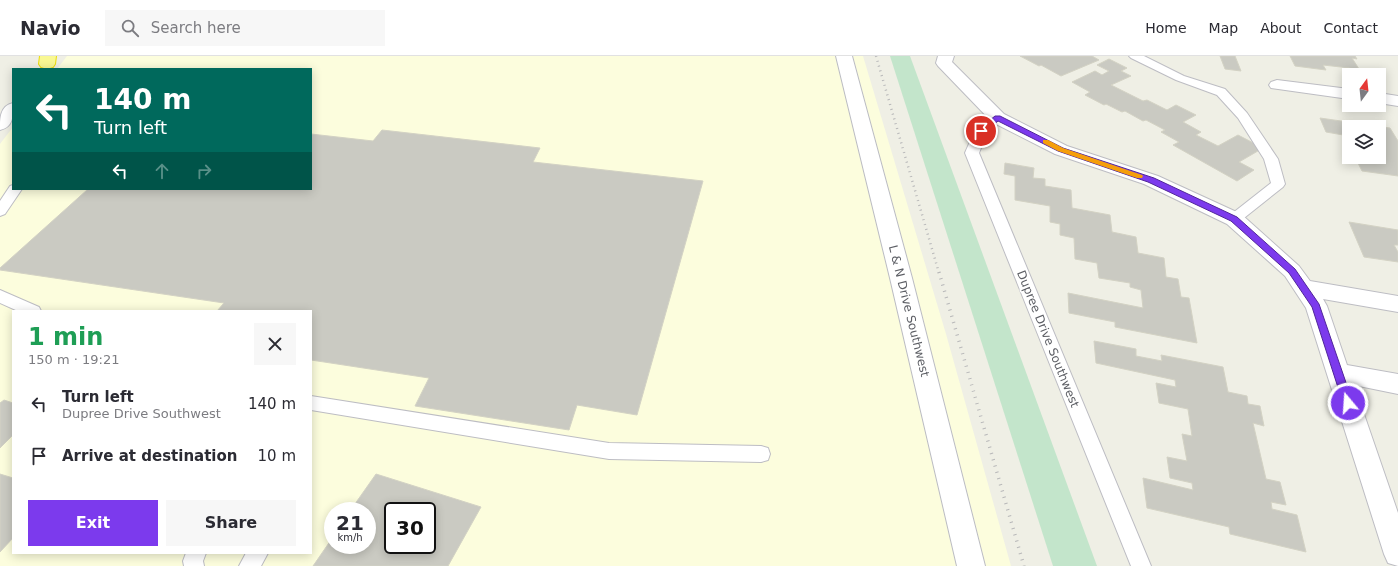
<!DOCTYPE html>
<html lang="en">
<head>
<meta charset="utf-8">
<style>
  :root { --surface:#fff; --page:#f7f7f7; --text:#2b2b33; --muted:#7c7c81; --line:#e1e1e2; --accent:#7c3aed }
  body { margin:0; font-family:"DejaVu Sans",sans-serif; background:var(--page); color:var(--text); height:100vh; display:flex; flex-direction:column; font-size:15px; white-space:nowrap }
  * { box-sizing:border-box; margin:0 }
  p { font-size:13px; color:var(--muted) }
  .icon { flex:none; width:22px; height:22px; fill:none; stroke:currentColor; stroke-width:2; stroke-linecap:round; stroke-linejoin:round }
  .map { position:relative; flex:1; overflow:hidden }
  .side { position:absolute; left:12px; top:254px; width:300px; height:244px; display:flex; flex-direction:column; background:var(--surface); border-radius:0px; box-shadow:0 2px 10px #0003 }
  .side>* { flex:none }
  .top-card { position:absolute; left:12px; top:12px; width:300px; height:122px; border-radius:0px; box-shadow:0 2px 10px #0003; background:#00695c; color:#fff; overflow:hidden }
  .needle { width:26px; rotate:15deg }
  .controls { position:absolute; left:1342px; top:12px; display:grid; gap:8px }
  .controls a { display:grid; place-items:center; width:44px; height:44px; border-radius:0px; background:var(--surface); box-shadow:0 2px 10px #0003; font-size:20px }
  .speed { position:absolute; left:324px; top:446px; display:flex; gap:8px; font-size:20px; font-weight:700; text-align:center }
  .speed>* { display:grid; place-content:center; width:52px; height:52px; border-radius:50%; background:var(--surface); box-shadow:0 2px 10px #0003; line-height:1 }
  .speed small { font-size:10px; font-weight:400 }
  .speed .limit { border:2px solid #111; border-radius:6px; background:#fff; color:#111 }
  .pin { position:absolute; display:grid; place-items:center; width:34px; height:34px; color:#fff; margin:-17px; border:2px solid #fff; border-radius:50%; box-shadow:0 1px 4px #0007 }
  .me { position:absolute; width:44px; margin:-22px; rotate:342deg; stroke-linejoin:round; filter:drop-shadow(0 0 3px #0008) }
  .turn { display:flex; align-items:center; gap:14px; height:84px; padding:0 16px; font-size:18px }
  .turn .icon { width:52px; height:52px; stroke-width:2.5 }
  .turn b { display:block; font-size:28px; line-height:34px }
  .lanes { display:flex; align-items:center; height:38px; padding:0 16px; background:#0003; justify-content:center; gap:20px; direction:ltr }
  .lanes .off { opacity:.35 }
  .round { display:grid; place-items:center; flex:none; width:42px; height:42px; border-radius:0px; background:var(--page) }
  .summary { display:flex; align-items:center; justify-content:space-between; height:68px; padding:0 16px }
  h1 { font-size:24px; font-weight:600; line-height:30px; color:#1e9e55 }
  .button { display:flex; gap:8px; margin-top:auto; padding:8px 16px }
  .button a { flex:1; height:46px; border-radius:0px; background:var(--accent); color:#fff; font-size:16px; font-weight:600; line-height:46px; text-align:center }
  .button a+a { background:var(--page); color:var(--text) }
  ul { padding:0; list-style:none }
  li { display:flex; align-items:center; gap:12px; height:52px; padding:0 16px }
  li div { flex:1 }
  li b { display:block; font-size:15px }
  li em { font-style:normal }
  header { display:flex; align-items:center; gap:24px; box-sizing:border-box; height:56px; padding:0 20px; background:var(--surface); border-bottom:1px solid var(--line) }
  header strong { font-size:19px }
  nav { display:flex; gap:22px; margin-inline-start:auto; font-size:14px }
  .search { width:280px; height:36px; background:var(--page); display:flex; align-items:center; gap:10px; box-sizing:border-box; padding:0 14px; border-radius:0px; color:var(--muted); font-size:15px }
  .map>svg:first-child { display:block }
  .commercial { fill:#fcfddd; fill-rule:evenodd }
  .green { fill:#c3e5cb }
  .building { fill:#cacac2; stroke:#d3d2c4; fill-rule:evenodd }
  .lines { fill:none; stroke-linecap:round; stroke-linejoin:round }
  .lane-casing { stroke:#bdbdc3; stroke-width:2 }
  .street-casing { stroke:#bdbdc3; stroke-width:2 }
  .secondary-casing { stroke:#bbbcc3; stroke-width:2 }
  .highway-casing { stroke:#ebdc0a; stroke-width:2 }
  .lane { fill:#fff; fill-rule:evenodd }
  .street { fill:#fff; fill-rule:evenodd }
  .secondary { fill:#fff; fill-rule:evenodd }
  .highway { fill:#f9f893; fill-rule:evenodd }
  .rail-far1 { stroke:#b8b8b9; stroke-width:2.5; stroke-dasharray:1 4; stroke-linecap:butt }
  .rail { stroke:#b8b8b9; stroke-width:3.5; stroke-dasharray:1 5.5; stroke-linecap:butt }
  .route { fill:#7c3aed; stroke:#51269a }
  .slow { fill:#f59e0b }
  .labels { text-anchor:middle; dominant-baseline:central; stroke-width:3.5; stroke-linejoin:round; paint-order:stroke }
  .street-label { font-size:12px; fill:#5d5f65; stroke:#fff }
</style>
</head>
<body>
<header>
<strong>Navio</strong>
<div class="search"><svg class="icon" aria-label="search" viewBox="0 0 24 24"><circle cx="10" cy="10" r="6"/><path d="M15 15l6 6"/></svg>Search here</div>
<nav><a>Home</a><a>Map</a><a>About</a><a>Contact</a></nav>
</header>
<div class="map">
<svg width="1398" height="510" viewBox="0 0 1398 510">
  <rect width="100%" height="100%" fill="#efefe5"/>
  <!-- commercial -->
  <path class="commercial" d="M67 0H863L946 278 1011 510H0V88L13 71V133H311V13H57ZM13 255H311V497H13ZM333 455H367V489H333ZM393 455H427V489H393Z"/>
  <!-- green -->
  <path class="green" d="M890 0H910L1097 510H1053Z"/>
  <!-- building -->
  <g class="building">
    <path d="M1020 0H1092L1099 4 1061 20 1041 9 1039 10Z"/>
    <path d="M1220 0H1235L1241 15 1225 13Z"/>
    <path d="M1290 0H1355L1357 3 1352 2 1359 13 1323 9 1326 14 1295 10Z"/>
    <path d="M1109 3 1127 12 1121 15 1131 20 1111 29 1143 45 1147 44 1167 54 1176 49 1196 59 1183 66 1201 76 1196 79 1218 90 1238 79 1263 92 1239 106 1254 114 1237 125 1173 89 1179 86 1161 76 1165 74 1146 64 1143 65 1125 55 1122 56 1106 48 1104 49 1085 39 1090 36 1072 26 1095 15 1102 19 1109 15 1097 9Z"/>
    <path d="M1320 62 1390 72 1398 85V120L1362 115 1355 101H1379V71H1349V80L1326 76Z"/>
    <path d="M382 74 540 92 533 106 703 125 637 359 577 349 569 374 415 350 429 322 311 304V255H217L224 247 0 214V212L88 133H311V78L373 85Z"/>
    <path d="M1005 107 1034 112 1033 122 1045 123V130L1071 134 1072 152 1110 159 1112 176 1136 181 1138 197 1164 202 1166 221 1178 223 1181 241 1189 242 1197 287 1115 271V266L1069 257 1068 237 1143 252 1141 234 1130 231V227L1099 222 1097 207 1075 203 1074 182 1060 179V168L1050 166V150L1015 144V120L1004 118Z"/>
    <path d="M1349 166 1398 174V189H1394L1398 196V206L1364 201Z"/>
    <path d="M1094 285 1136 293V300L1162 305 1161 299 1223 311 1228 336 1247 340 1248 348 1260 350 1264 370 1253 367 1266 423 1280 426 1286 449 1271 446 1272 453 1297 459 1306 496 1230 478 1229 471 1147 452 1143 422 1193 434 1192 427 1170 422 1167 401 1187 405 1182 378 1192 380 1188 353 1159 347 1156 327 1176 331 1175 324 1096 307Z"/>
    <path d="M4 344 13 347V379L0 392V347Z"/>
    <path d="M0 418 13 422V482L0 496Z"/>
    <path d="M376 418 481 451 448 510H313L333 481V489H367V455H350ZM393 455H427V489H393Z"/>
  </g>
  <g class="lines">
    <defs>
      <g id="lane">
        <path d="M1129 0H1144L1184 20 1225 33 1247 57 1278 103 1285 128 1283 131 1239 166 1234 168 1229 166 1227 163 1229 160 1271 127 1264 103 1238 62 1217 39 1176 24 1131 2Z"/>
        <path d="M998 58 1002 59 1004 62 987 77 979 97 1151 510H1131L965 97C972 81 979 63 998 58Z"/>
        <path d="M13 129V133H22L5 158 0 160V145L10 130Z"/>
        <path d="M0 234 39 251 41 255H18L0 247Z"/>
        <path d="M311 340 609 387 761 390 768 392 770 398 768 404 761 406 609 403 311 354Z"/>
        <path d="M186 497H206L203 505 204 510H184L183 505Z"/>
        <path d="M246 497H268L261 510H239Z"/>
      </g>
      <g id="street">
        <path d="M938 0H954L952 6 1004 58 1067 90 1158 120 1241 158 1299 210 1310 225 1398 240V256L1323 243 1327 250 1347 309 1398 318V338L1354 329 1398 457V510L1388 507 1384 498 1306 252 1285 220 1227 168 1144 128 1055 98 992 66 938 10 936 7Z"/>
        <path d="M1277 24 1349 33V43L1271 32 1269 29 1271 26Z"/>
        <path d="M1379 37 1398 40V50L1379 47Z"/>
      </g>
      <g id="secondary">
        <path d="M836 0H852L912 222 985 510H957L890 222Z"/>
        <path d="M13 47C13 59 14 71 0 74 0 62 0 50 13 47Z"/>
      </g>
      <path id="highway" d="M40 0H56L55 8 53 11 47 13 41 11 39 8Z"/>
    </defs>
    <!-- lane casing -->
    <use href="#lane" class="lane-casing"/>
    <!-- street casing -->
    <use href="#street" class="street-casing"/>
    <!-- secondary casing -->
    <use href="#secondary" class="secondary-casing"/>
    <!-- highway casing -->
    <use href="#highway" class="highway-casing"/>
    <!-- lane -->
    <use href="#lane" class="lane"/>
    <!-- street -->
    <use href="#street" class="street"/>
    <!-- secondary -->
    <use href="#secondary" class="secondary"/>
    <!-- highway -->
    <use href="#highway" class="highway"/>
    <!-- rail-far1 -->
    <path class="rail-far1" d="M876 0 939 217"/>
    <!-- rail -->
    <path class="rail" d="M939 216 1024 510"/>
  </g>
  <!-- route -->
  <path class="route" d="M995 60H1000L1063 92 1154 122 1237 161 1295 213 1319 248 1353 347 1352 350 1348 351 1345 350 1343 347 1312 251 1289 217 1231 165 1148 126 1058 95 998 65 984 76H979V73Z"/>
  <!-- slow -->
  <path class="slow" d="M1043 84H1048L1063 92 1142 119 1143 120 1142 122H1137L1058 95 1043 87Z"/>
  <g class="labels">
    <!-- street labels -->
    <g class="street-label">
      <text transform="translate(909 255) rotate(76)">L &amp; N Drive Southwest</text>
      <text transform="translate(1048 283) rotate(68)">Dupree Drive Southwest</text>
    </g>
  </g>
</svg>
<div class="controls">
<a><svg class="needle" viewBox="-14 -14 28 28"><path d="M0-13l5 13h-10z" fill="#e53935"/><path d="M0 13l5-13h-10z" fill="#7c7c81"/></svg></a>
<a><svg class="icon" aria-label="layers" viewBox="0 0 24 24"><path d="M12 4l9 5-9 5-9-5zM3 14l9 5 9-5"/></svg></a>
</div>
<div class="speed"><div>21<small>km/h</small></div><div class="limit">30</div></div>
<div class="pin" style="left:981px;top:75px;background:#d93025"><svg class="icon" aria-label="arrive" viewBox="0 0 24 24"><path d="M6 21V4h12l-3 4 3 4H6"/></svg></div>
<svg class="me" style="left:1348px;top:347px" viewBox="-20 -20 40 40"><circle r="17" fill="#7c3aed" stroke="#fff" stroke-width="3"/><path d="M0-11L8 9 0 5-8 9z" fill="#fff"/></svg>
<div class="top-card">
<div class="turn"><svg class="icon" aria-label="left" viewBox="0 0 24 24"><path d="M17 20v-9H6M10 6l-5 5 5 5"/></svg><div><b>140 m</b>Turn left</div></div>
<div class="lanes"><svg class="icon" aria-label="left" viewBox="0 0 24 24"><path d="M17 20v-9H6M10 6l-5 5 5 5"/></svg><svg class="icon off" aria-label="ahead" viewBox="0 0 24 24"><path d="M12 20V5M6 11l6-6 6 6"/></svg><svg class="icon off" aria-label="right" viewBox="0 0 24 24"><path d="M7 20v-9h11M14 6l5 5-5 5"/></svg></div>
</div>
<section class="side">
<div class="summary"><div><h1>1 min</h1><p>150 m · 19:21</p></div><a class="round"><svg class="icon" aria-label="close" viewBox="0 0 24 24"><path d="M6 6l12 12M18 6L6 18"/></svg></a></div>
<ul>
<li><svg class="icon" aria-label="left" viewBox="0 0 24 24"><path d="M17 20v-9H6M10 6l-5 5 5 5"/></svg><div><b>Turn left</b><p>Dupree Drive Southwest</p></div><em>140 m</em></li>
<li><svg class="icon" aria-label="arrive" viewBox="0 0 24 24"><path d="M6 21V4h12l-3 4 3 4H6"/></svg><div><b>Arrive at destination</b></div><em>10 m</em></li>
</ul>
<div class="button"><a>Exit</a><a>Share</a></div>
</section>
</div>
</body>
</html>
